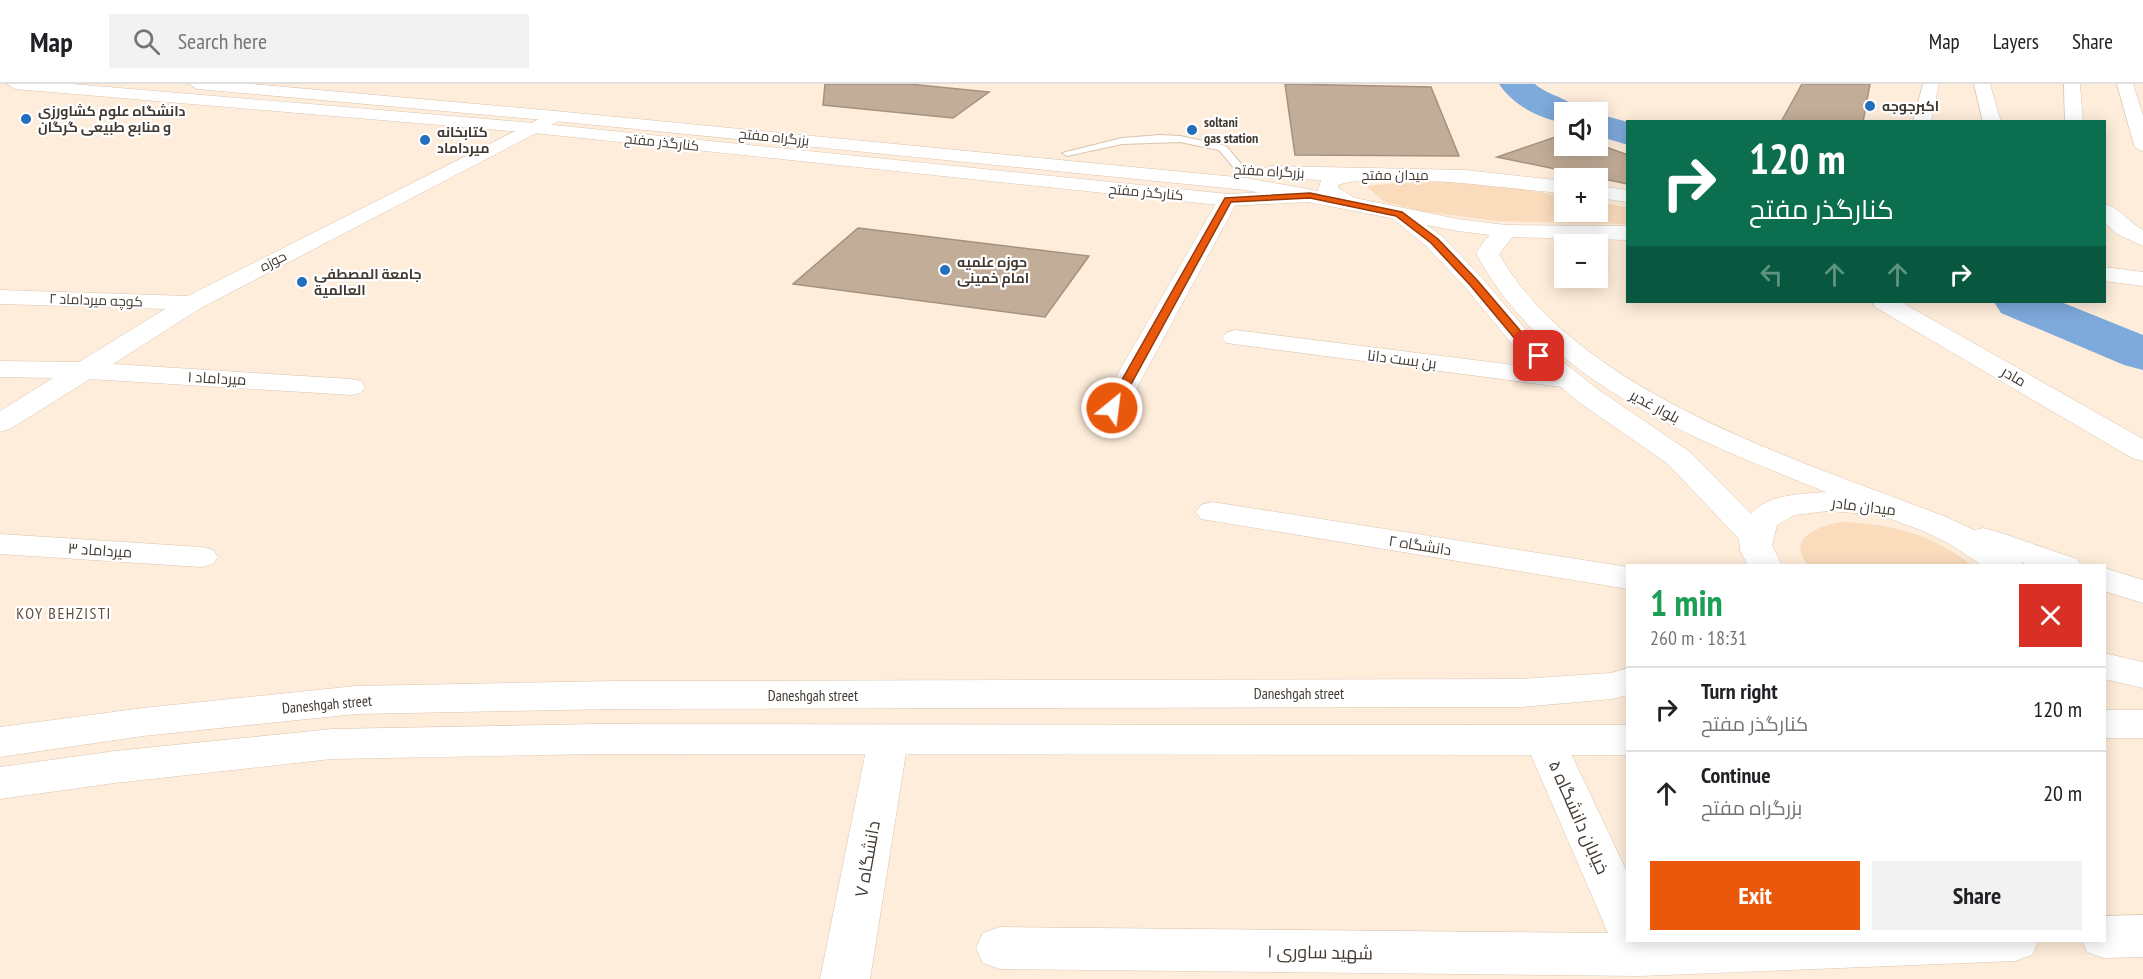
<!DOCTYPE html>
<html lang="en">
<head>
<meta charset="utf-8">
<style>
  :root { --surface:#fff; --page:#f2f2f2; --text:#202124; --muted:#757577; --line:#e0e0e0; --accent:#ea580c }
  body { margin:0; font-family:"PT Sans Narrow",Cairo,sans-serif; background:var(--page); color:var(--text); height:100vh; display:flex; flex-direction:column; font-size:22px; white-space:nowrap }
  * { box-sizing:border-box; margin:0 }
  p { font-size:20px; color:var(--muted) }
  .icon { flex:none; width:33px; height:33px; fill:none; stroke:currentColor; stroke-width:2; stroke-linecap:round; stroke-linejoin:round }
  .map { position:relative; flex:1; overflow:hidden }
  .drawer { position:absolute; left:1626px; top:480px; width:480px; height:378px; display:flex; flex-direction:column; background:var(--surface); border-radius:0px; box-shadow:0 3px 15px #0003 }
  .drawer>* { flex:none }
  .top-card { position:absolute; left:1626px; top:36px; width:480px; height:183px; border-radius:0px; box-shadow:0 3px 15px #0003; background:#0b6e4f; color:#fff; overflow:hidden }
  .controls { position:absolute; left:1554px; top:18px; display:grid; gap:12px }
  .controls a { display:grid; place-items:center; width:54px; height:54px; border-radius:0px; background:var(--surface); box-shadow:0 3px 15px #0003; font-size:30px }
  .pin { position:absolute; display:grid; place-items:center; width:51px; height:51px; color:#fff; margin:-26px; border-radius:12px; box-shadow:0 3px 9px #0006 }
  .me { position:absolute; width:66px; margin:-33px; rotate:29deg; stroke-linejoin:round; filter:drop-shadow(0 0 4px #0008) }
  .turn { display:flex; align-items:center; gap:21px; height:126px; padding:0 24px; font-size:27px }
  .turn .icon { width:78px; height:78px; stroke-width:2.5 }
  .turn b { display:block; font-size:42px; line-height:51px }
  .lanes { display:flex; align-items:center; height:57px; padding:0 24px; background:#0003; justify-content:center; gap:30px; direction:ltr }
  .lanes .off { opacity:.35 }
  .round { display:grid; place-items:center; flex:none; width:63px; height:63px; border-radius:0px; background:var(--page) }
  .head { display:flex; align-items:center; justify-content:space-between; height:102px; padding:0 24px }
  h1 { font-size:36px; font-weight:600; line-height:45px; color:#1e9e55 }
  .primary-button { display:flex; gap:12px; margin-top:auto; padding:12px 24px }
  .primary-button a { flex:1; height:69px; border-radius:0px; background:var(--accent); color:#fff; font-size:24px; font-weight:600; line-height:69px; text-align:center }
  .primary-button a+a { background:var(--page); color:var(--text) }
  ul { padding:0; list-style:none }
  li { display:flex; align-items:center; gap:18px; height:84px; padding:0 24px; border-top:2px solid var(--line) }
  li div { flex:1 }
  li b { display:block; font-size:22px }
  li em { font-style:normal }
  header { display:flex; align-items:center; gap:36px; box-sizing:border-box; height:84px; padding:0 30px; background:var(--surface); border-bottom:2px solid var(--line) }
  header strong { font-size:28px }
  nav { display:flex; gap:33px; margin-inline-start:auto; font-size:21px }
  .search { width:420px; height:54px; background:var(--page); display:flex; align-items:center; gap:15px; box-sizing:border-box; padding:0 21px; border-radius:0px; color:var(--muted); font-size:22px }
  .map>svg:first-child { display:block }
  .green { fill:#fadbbc }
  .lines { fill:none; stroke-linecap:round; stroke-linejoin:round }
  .river { fill:#7ea9db; fill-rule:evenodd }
  .building { fill:#c2ad98; stroke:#a5917d; stroke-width:1.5 }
  .service-casing { stroke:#d9c4ae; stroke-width:2 }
  .minor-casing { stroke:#d9c4ae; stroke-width:1 }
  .secondary-casing { stroke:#d9c4ae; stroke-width:1 }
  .primary-casing { stroke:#d9c4ae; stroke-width:1 }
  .trunk-casing { stroke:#d9c4ae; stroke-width:1 }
  .service { fill:#fff; fill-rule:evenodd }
  .minor { fill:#fff; fill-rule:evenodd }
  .secondary { fill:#fff; fill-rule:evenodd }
  .primary { fill:#fff; fill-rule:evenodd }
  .trunk { fill:#fff; fill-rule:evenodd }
  .route { fill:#ea580c; stroke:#983908; stroke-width:1.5 }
  .poi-dot { fill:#216fbe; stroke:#fff; stroke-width:2 }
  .labels { text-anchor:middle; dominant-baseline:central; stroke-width:4.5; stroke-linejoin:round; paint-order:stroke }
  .far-poi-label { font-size:14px; font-weight:bold; fill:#423a31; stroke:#fff; text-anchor:start }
  .far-street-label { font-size:14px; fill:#423a31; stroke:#fff }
  .street-label { font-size:15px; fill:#423a31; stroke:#fff }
  .neighbourhood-label { font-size:16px; letter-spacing:1.5px; fill:#5f4d3b; stroke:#fff }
  .near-street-label { font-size:18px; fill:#423a31; stroke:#fff }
</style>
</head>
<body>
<header>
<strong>Map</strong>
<div class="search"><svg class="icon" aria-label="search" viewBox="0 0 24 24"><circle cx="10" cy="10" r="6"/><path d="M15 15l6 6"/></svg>Search here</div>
<nav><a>Map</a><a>Layers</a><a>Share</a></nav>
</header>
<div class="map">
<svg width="2143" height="895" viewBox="0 0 2143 895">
  <rect width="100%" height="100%" fill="#ffeddb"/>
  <!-- green -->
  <g class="green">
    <path d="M1456 97 1525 105 1564 113V128H1598V119L1627 123V140L1496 137 1420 127 1383 117 1367 102 1397 99Z"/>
    <path d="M1841 438C1889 439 1934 451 1971 481H1808C1785 453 1820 442 1841 438Z"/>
  </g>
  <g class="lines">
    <!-- river -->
    <g class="river">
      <path d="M1499 0H1535C1548 12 1571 14 1581 28H1564V39C1539 34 1514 22 1499 0Z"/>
      <path d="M1598 30 1628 38V61L1598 52Z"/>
      <path d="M1994 218H2061L2143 251V286L2124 281 2001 229Z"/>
    </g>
  </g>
  <!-- building -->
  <g class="building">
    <path d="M825 0H909L989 8 953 34 823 21Z"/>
    <path d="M1285 0 1431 3 1459 72 1295 71Z"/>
    <path d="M1802 0H1870L1863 38H1781Z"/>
    <path d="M1564 50V62L1598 60 1628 71V100L1497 73Z"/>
    <path d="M858 144 1089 172 1045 233 793 200Z"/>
  </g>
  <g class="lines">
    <defs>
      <path id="service" d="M1160 51 1180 52 1226 62 1247 87 1246 89H1238L1219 66 1180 58 1122 60 1067 72 1062 69 1122 54Z"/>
      <g id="minor">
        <path d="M555 27 561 28 564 32 561 36 201 224 113 280 351 295 361 297 365 303 361 309 351 311 90 295 10 345 0 348V327L53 294 0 293V277L79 278 165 225 0 220V206L188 212Z"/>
        <path d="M1228 110 1235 112 1238 116 1126 324 1122 330 1112 332 1102 330 1098 324 1218 116 1221 112Z"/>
        <path d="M1872 218H1901L2143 355V377L2132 374 1875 223Z"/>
        <path d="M1235 246 1569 288 1579 290 1583 296 1579 302 1569 304 1226 259 1222 254 1226 249Z"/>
        <path d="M1212 418 1628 483V505L1201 435 1196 428 1201 421Z"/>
        <path d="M0 450 201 463 213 466 218 473 213 480 201 483 0 470Z"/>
        <path d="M888 641 902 645 908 656 870 895H820L868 656 874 645Z"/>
        <path d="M1545 642 1559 646 1565 657 1628 790V856H2039L2032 871 2015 877 1640 892 1000 885 983 879 976 864 983 849 1000 843 1608 849 1525 657 1531 646Z"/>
        <path d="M2143 831V873L2104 874 2087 868 2082 856H2104V832Z"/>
      </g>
      <g id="secondary">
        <path d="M7 0H72L534 39 1228 110 1310 106 1317 108 1320 112 1317 116 1310 118 1228 122 534 49 15 5Z"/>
        <path d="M1923 0H1939L1931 38H1913Z"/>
        <path d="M2117 0H2133L2143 32V67L2137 65 2134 61Z"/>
        <path d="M1628 584V611L1612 615 1522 623 614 625 356 630 143 652 0 673V643L143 624 356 602 614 597 1522 595 1611 589Z"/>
        <rect x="2104" y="626" width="39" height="28"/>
        <path d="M597 640 1628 641V671L597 670 332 675 115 699 0 715V683L115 667 332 645Z"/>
      </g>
      <g id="primary">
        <path d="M2104 120C2119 123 2130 139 2143 146V162L2117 150 2104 138Z"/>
        <path d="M1399 124 1406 126 1442 152 1481 193 1534 255 1600 307 1690 368 1751 430C1768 410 1801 410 1826 408 1696 356 1545 299 1476 169 1485 156 1496 138 1514 142L1517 147 1499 170C1578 310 1804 378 1946 433L1974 446 1983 444 1995 447 2077 475 2082 482H2030L2021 478 2023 482H1983L1948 459 1923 447 1880 431 1828 427 1795 431 1777 441 1772 461 1782 482H1748L1740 466 1739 455 1668 380 1580 319 1516 265 1465 203 1426 162 1392 134 1389 130 1392 126Z"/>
        <path d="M2104 183 2143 188V202L2104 197Z"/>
        <path d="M2104 484 2143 496V519L2104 507Z"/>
        <path d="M2104 569 2143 578V604L2104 595Z"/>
      </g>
      <g id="trunk">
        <path d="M189 0H252L555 27 1246 94 1318 107 1321 96 1271 94 1264 92 1261 88 1264 84 1271 82 1465 86 1564 97V109C1507 105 1451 95 1393 96 1374 96 1356 95 1338 101V104L1355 114 1458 135 1506 141 1628 142V156L1506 153 1458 147 1246 106 555 37 197 5Z"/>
        <path d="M1974 0H1990L2001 38H1983Z"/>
        <path d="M2064 0H2080L2083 38H2065Z"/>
        <path d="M1598 102 1628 106V118L1598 114Z"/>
      </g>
    </defs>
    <!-- service casing -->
    <use href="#service" class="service-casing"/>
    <!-- minor casing -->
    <use href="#minor" class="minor-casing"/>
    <!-- secondary casing -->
    <use href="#secondary" class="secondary-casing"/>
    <!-- primary casing -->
    <use href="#primary" class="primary-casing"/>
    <!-- trunk casing -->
    <use href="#trunk" class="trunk-casing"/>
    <!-- service -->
    <use href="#service" class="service"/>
    <!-- minor -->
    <use href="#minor" class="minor"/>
    <!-- secondary -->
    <use href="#secondary" class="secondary"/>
    <!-- primary -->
    <use href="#primary" class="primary"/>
    <!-- trunk -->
    <use href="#trunk" class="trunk"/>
  </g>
  <!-- route -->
  <path class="route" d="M1310 109 1402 128 1438 155 1477 196 1529 257 1543 269V274H1536L1521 262 1470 201 1431 159 1396 132 1310 114 1231 118 1118 324 1112 328 1108 327 1106 324 1225 114Z"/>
  <!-- markers -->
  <g class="poi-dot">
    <circle cx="1870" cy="22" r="6"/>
    <circle cx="26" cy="35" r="6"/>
    <circle cx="1192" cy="46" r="6"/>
    <circle cx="425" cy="56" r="6"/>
    <circle cx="945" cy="186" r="6"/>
    <circle cx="302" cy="198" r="6"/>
  </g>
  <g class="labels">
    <!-- far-poi labels -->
    <g class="far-poi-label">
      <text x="1882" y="22">اکبرجوجه</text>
      <text x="38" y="27">دانشگاه علوم کشاورزی<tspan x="38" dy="16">و منابع طبیعی گرگان</tspan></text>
      <text x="1204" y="38">soltani<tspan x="1204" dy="16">gas station</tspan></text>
      <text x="437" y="48">کتابخانه<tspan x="437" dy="16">میرداماد</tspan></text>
      <text x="957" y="178">حوزه علمیه<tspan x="957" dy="16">امام خمینی</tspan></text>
      <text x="314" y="190">جامعة المصطفی<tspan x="314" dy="16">العالمیة</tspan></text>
    </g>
    <!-- far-street labels -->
    <g class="far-street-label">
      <text transform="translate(774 53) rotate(6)">بزرگراه مفتح</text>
      <text transform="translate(662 58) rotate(6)">کنارگذر مفتح</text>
      <text transform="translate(1269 87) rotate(3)">بزرگراه مفتح</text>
      <text x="1395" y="91">میدان مفتح</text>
      <text transform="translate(1146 108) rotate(5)">کنارگذر مفتح</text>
      <text transform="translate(273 177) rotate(-27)">حوزه</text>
      <text transform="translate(96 216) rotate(2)">کوچه میرداماد ۲</text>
    </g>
    <!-- street labels -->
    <g class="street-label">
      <text transform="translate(1402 275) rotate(7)">بن بست دانا</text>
      <text transform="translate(2014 292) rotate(30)">مادر</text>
      <text transform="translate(217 294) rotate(3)">۱ میرداماد</text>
      <text transform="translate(1655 322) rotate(28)">بلوار غدیر</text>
      <text transform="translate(1864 422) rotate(7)">میدان مادر</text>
      <text transform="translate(1420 461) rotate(9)">دانشگاه ۲</text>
      <text transform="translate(100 466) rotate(4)">۳ میرداماد</text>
      <text x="1299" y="609">Daneshgah street</text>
      <text x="813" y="611">Daneshgah street</text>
      <text transform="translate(327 620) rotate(-5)">Daneshgah street</text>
    </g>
    <!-- neighbourhood labels -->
    <g class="neighbourhood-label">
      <text x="64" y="529">KOY BEHZISTI</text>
    </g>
    <!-- near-street labels -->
    <g class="near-street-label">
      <text transform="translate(1579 733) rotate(66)">خیابان دانشگاه ۵</text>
      <text transform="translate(867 775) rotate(-80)">۷ دانشگاه</text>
      <text transform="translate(1320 868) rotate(1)">۱ شهید ساوری</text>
    </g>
  </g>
</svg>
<div class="controls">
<a><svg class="icon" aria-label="sound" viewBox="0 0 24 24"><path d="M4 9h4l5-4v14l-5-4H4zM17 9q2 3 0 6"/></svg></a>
<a>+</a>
<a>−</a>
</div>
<div class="pin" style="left:1539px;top:272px;background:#d93025"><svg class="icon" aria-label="arrive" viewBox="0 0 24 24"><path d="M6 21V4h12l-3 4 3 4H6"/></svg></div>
<svg class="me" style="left:1112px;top:324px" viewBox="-20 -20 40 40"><circle r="17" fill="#ea580c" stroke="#fff" stroke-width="3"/><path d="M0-11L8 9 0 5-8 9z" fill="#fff"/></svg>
<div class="top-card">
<div class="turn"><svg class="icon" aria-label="right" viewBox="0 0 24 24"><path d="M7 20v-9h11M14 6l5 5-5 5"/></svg><div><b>120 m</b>کنارگذر مفتح</div></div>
<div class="lanes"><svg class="icon off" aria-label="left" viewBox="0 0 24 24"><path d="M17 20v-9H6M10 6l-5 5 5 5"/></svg><svg class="icon off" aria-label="ahead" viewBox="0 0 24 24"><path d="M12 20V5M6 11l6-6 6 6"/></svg><svg class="icon off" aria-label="ahead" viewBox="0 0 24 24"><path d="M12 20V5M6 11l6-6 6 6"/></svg><svg class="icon" aria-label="right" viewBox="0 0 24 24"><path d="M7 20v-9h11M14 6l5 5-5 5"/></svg></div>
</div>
<section class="drawer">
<div class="head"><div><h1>1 min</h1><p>260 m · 18:31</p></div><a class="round" style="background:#d93025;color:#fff"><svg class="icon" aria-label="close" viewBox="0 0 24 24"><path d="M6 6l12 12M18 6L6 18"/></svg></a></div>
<ul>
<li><svg class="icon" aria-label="right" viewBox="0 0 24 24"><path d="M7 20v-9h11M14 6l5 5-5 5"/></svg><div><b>Turn right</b><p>کنارگذر مفتح</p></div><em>120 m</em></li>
<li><svg class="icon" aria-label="ahead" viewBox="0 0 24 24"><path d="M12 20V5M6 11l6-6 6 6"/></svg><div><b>Continue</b><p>بزرگراه مفتح</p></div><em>20 m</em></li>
</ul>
<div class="primary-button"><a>Exit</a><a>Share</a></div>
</section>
</div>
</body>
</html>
